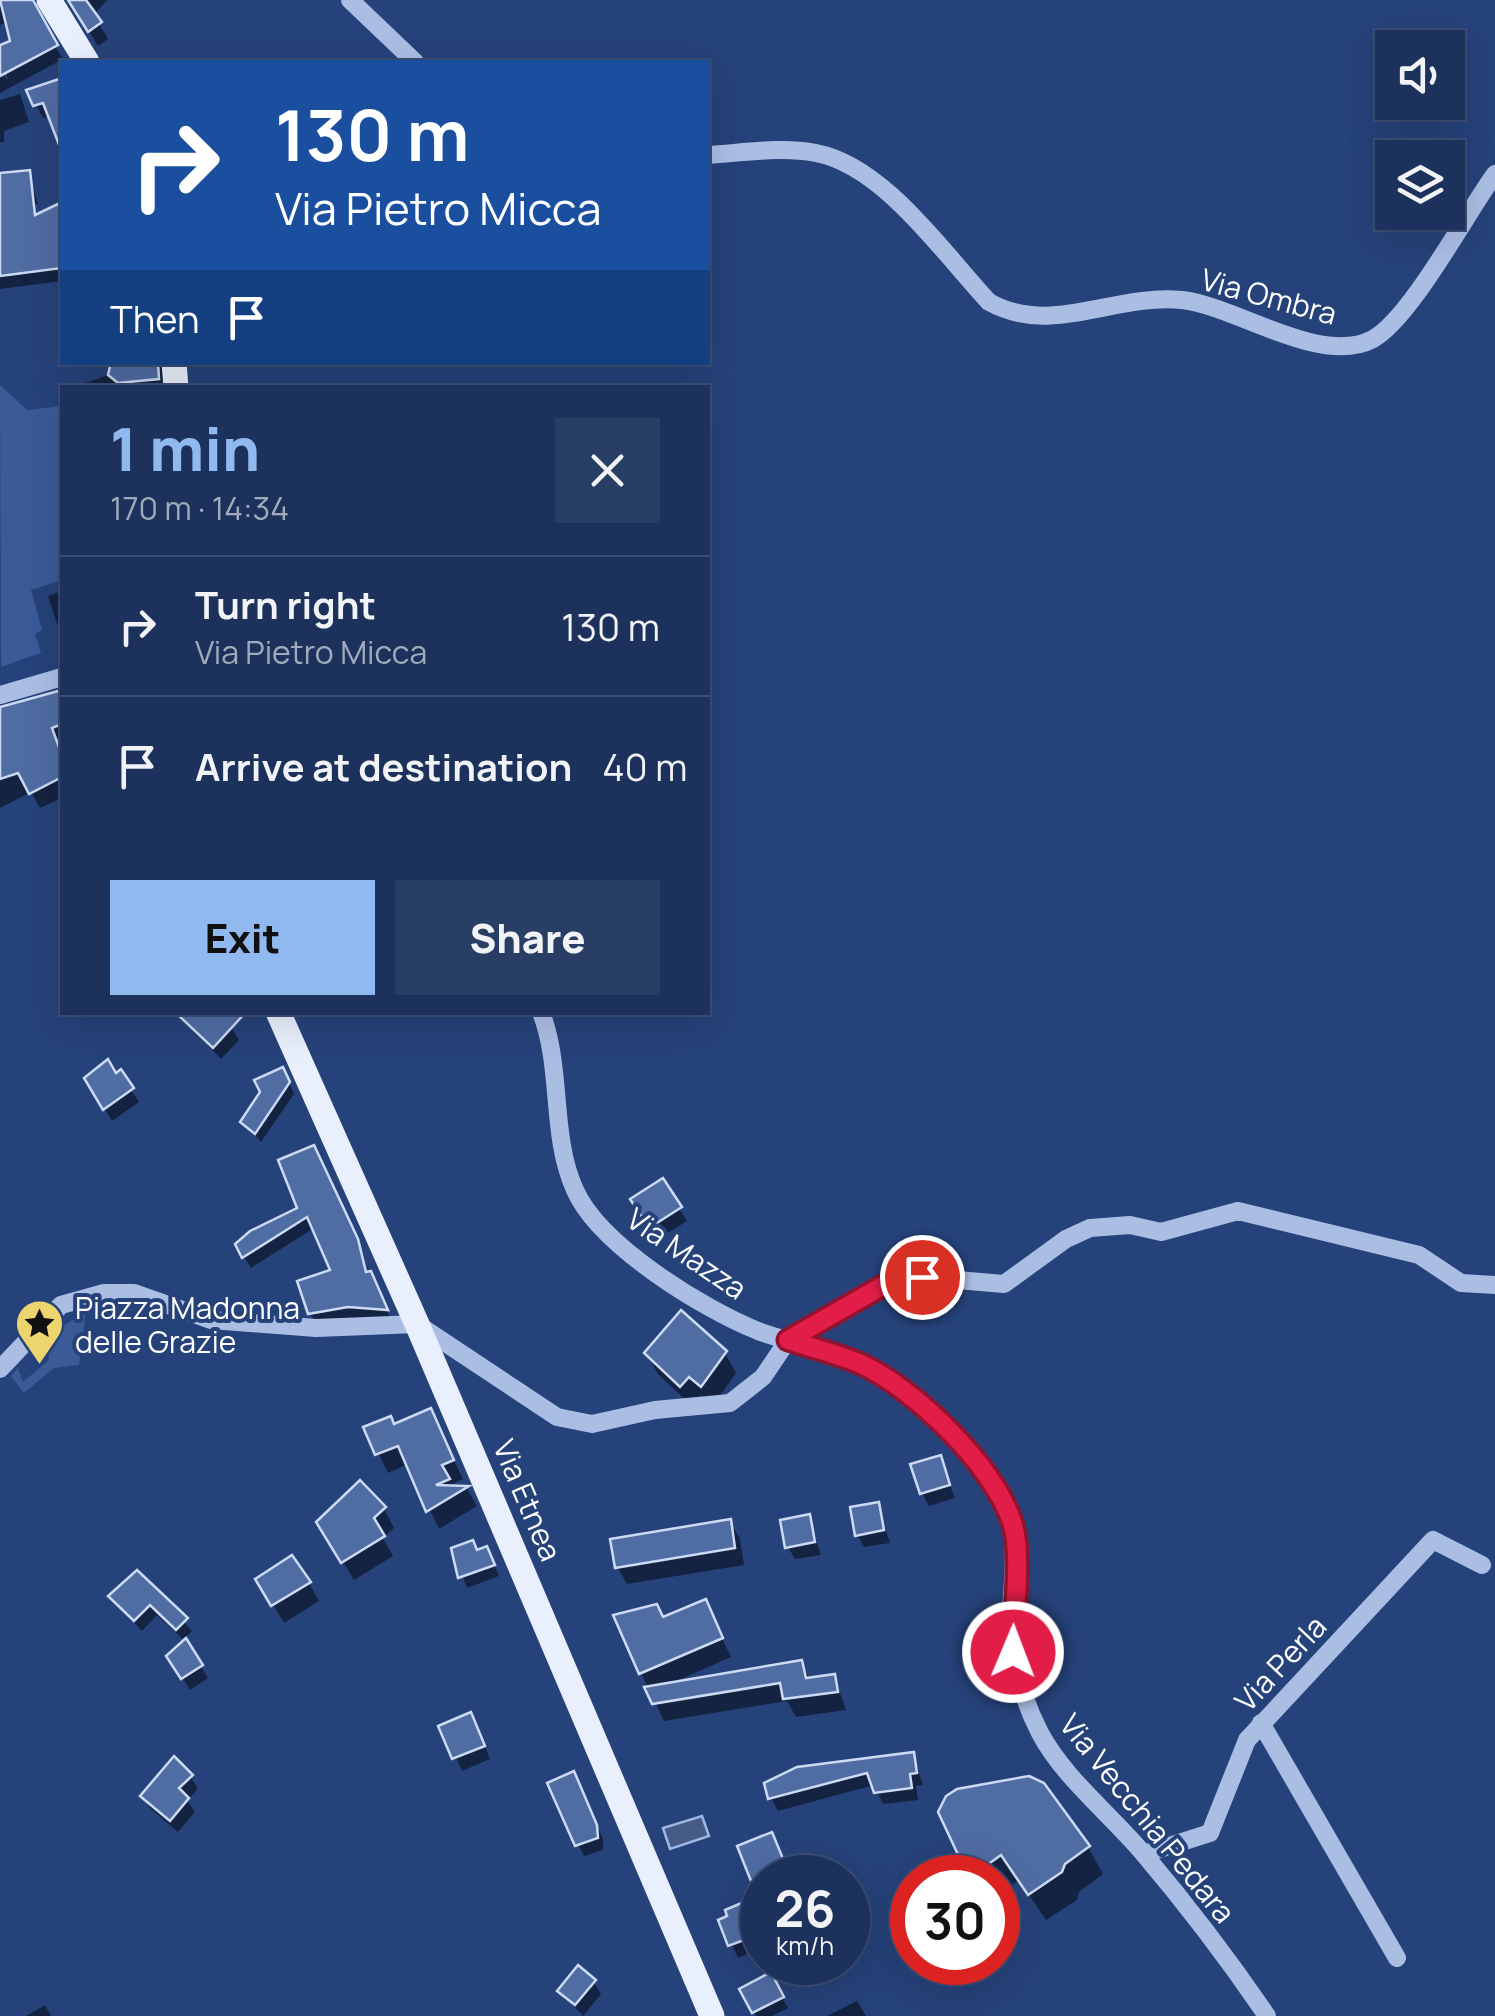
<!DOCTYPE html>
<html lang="en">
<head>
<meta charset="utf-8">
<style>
  :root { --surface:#1c325c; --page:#293e65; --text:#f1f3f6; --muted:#a0aabb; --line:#3a4d72; --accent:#90b9f0 }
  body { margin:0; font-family:Manrope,sans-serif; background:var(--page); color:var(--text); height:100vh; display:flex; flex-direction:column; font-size:38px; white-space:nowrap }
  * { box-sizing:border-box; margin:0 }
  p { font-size:32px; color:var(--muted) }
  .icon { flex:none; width:55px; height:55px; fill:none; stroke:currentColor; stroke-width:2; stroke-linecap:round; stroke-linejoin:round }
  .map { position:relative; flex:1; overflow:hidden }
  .drawer { position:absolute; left:60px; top:385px; width:650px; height:630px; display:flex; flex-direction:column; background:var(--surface); border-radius:0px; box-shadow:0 10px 40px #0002,0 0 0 2px var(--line) }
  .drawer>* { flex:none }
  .banner { position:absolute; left:60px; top:60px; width:650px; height:305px; border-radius:0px; box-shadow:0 10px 40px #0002,0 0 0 2px var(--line); background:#1a4fa0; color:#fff; overflow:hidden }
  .buttons { position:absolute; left:1375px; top:30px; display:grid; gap:20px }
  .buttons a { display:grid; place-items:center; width:90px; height:90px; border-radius:0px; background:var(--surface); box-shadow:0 10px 40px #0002,0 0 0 2px var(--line); font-size:50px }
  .speed { position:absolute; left:740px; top:1855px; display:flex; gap:20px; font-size:50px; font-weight:700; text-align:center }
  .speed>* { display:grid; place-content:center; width:130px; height:130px; border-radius:50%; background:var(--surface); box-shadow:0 10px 40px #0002,0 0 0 2px var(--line); line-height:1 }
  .speed small { font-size:25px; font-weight:400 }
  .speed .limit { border:15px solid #d22; background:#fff; color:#111 }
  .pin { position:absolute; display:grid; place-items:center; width:85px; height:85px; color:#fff; margin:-42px; border:5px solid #fff; border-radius:50%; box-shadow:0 2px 10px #0007 }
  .me { position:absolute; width:110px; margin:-55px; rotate:1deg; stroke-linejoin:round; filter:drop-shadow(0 0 8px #0008) }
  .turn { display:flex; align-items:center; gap:35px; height:210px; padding:0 50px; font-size:45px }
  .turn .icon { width:130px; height:130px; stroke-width:2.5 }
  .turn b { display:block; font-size:70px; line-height:85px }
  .then { display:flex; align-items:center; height:95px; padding:0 50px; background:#0003; gap:20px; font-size:38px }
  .round { display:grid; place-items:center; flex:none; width:105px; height:105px; border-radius:0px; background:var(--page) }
  .summary { display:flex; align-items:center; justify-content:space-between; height:170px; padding:0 50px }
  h1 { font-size:60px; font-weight:800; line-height:75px; color:var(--accent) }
  .action { display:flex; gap:20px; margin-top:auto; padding:20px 50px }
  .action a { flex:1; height:115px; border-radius:0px; background:var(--accent); color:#111; font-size:40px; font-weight:800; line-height:115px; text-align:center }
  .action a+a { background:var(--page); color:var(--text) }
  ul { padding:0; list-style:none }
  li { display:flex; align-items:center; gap:30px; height:140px; padding:0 50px; border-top:2px solid var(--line) }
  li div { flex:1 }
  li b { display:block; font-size:38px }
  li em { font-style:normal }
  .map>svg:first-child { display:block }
  .green { fill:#3a5b98 }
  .water { fill:#455a84; stroke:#9eb8e4; stroke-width:2.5 }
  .shadow { fill:#0007 }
  .building { fill:#4f6ca3; stroke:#ccdaf3; stroke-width:2.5 }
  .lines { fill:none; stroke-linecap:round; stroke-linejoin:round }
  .minor { stroke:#aabee4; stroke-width:18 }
  .major { stroke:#e9effc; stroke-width:25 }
  .route-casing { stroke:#92132f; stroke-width:25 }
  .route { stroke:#e11d48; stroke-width:18 }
  .labels { text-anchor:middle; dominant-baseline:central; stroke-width:8; stroke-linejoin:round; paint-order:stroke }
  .street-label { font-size:30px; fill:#fff; stroke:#26427a }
  .poi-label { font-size:30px; fill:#fff; stroke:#26427a; text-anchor:start }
</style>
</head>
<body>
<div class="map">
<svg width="1495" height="2016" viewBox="0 0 1495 2016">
  <rect width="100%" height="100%" fill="#26427a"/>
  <!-- green -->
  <g class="green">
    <path d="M0 385 27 410 62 406V580L31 590 42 630 35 634 41 653 1 667Z"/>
    <path d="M86 1311 79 1365 54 1368 24 1393 11 1376 18 1368 23 1382 49 1360 47 1337Z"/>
  </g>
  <!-- water -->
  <path class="water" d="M702 1816 709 1836 670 1849 663 1828Z"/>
  <!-- shadow -->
  <g class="shadow">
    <path d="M0 0H27L63 59 0 93V71L8 80 0 48 13 43 6 23 0 25Z"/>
    <path d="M70 0H107L94 15 108 39 98 46Z"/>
    <path d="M62 81V133L51 116 43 118 29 91Z"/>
    <path d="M20 94 29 122 4 131V142H0V100Z"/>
    <path d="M28 172 38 204 0 206V175Z"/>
    <path d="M62 233V281L0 289V256Z"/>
    <path d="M113 362H163L166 388H71L111 374Z"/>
    <path d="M62 591V639L48 596Z"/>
    <path d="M62 692V798L40 808 31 792 0 808V709Z"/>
    <path d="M176 1012 231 1027 239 1040 221 1059Z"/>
    <path d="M120 1073 139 1102 112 1121 87 1078 115 1077Z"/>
    <path d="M288 1080 294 1094 261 1142 243 1122Z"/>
    <path d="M320 1160 368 1274 392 1321 317 1326 310 1313 334 1271 314 1228 251 1268 244 1257 301 1209Z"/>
    <path d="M662 1181 687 1221 658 1239 634 1199Z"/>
    <path d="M725 1353 736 1373 713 1406 701 1395 692 1406 658 1374 647 1354Z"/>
    <path d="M430 1411 463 1479 444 1488 467 1489 477 1506 439 1529 408 1464 388 1473 367 1429 394 1426Z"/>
    <path d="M939 1458 955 1498 929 1506 922 1493Z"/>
    <path d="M878 1505 890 1543 864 1547 857 1535Z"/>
    <path d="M384 1509 394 1528 383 1538 393 1556 354 1580 319 1522Z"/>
    <path d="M809 1517 821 1555 795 1559 788 1547Z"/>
    <path d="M729 1521 740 1539 744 1565 627 1584 617 1567Z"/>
    <path d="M454 1550 478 1552 492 1560 499 1576 467 1588Z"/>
    <path d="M137 1574 192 1631 184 1639 208 1678 190 1690 177 1669 186 1642 157 1615 142 1631 111 1597Z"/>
    <path d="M258 1580 309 1583 319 1601 284 1623Z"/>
    <path d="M705 1602 731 1657 672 1683 801 1663 811 1680 834 1676 846 1710 796 1717 787 1701 664 1721 641 1673 663 1620Z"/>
    <path d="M442 1727 477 1728 490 1759 462 1771Z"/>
    <path d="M913 1755 923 1785 916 1786 918 1800 883 1804 874 1785 778 1811 771 1798Z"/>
    <path d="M191 1777 198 1789 187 1800 195 1812 178 1832 151 1809 143 1797Z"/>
    <path d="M580 1786 603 1839V1850L584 1856 578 1844Z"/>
    <path d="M940 1813 1088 1847 1103 1874 1079 1892 1077 1900 1046 1920 1019 1880 998 1895V1878H972Z"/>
    <path d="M778 1848 791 1878H762L761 1892 753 1880Z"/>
    <path d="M751 1918 762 1948 738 1958 721 1921Z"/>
    <path d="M770 1976 788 2008 772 2016H756L743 1990Z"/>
    <path d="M594 1982 601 1994 583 2016 560 1991Z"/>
    <path d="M857 2001 866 2016H827Z"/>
    <path d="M45 2005 51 2016H26Z"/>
  </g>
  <!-- building -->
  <g class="building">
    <path d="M0 0H33L58 45 0 76V45L10 41Z"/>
    <path d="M68 0H86L102 22 88 32Z"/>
    <path d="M62 78V150H61L43 103 33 106 26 90Z"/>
    <path d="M30 170 35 215 62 202V268L0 276V173Z"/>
    <path d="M111 362H158L159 379 118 383 108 375Z"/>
    <path d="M62 690V724L52 728 62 755V777L29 794 18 773 0 779V707Z"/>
    <path d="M175 1012H246L213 1048Z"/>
    <path d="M108 1059 116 1073 121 1069 134 1088 103 1110 84 1078Z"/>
    <path d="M283 1067 290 1082 255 1134 240 1122 260 1092 254 1080Z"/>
    <path d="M314 1145 358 1239 366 1272 371 1271 388 1310 348 1307 308 1314 297 1281 330 1270 307 1217 242 1258 235 1244 250 1231 297 1208 278 1160Z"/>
    <path d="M663 1178 682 1207 649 1228 630 1199Z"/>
    <path d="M681 1310 727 1351 701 1387 689 1377 680 1387 644 1353Z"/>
    <path d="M431 1408 454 1460 442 1465 450 1479 436 1485 469 1486 426 1512 398 1446 375 1455 363 1427 391 1416 394 1424Z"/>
    <path d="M941 1455 950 1485 920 1494 910 1464Z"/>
    <path d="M360 1480 386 1507 374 1518 385 1536 341 1563 316 1522Z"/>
    <path d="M879 1502 884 1530 855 1536 850 1507Z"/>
    <path d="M810 1514 815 1542 785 1548 780 1520Z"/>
    <path d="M731 1519 735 1548 615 1568 610 1539Z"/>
    <path d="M473 1540 477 1550 487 1546 495 1565 458 1578 451 1548Z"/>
    <path d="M292 1555 311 1582 271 1606 255 1579Z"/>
    <path d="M137 1570 188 1618 176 1630 150 1605 134 1621 108 1596Z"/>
    <path d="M706 1599 723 1638 639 1674 613 1615 657 1604 663 1617Z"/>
    <path d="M186 1638 203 1665 181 1679 166 1656Z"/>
    <path d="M802 1660 806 1678 835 1674 838 1692 783 1699 780 1683 652 1704 644 1687Z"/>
    <path d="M471 1712 485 1746 452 1759 438 1726Z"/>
    <path d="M914 1752 917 1773 910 1774 912 1788 874 1793 867 1773 768 1799 764 1783 797 1767Z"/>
    <path d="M174 1756 193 1775 179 1788 189 1798 170 1821 140 1796Z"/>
    <path d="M574 1771 597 1825 598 1838 575 1846 547 1783Z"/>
    <path d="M1029 1776 1044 1783 1090 1846 1065 1864 1062 1872 1028 1895 1001 1855 969 1878 938 1812 946 1796 957 1789Z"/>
    <path d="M772 1832 786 1866 751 1881 737 1846Z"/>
    <path d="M744 1902 758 1935 728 1946 718 1920 727 1916 725 1910Z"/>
    <path d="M578 1965 596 1980 575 2005 557 1991Z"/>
    <path d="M771 1972 784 1997 752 2013 739 1989Z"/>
  </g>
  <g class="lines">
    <!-- minor -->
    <g class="minor">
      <path d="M350 0 415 62"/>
      <path d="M708 155C742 153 781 146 816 153 884 166 943 253 989 302 1052 337 1114 293 1182 300 1236 306 1321 367 1373 339 1411 318 1467 212 1495 174"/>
      <path d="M0 695 62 677"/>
      <path d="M541 1012C563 1070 550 1135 575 1190 599 1245 703 1309 758 1331 791 1343 827 1349 859 1364 913 1387 959 1438 992 1485 1032 1544 1003 1592 1013 1654 1018 1679 1028 1710 1040 1733 1064 1778 1110 1814 1143 1853 1187 1905 1229 1960 1267 2016"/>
      <path d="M0 1369 61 1305 104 1293H134L211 1320 316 1328 417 1324 557 1417 592 1424 655 1410 730 1403 763 1377 788 1340 884 1285 922 1277 1004 1284 1066 1239 1090 1228 1130 1225 1161 1232 1238 1211 1419 1255 1461 1283 1495 1285"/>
      <path d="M1261 1723 1397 1958"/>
      <path d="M1144 1854 1210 1833 1247 1740 1433 1540 1482 1565"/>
    </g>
    <!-- major -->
    <g class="major">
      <path d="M49 0 87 62"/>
      <path d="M174 362 176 388"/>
      <path d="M278 1012 417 1324 712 2016"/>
    </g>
  </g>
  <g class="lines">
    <defs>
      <path id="route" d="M922 1277 884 1285 788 1340C812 1348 838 1354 861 1364 915 1389 993 1465 1012 1522 1023 1554 1013 1617 1013 1652"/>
    </defs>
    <!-- route casing -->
    <use href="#route" class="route-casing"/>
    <!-- route -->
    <use href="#route" class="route"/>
  </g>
  <!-- icons -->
  <defs>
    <symbol id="sight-pin" viewBox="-11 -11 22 30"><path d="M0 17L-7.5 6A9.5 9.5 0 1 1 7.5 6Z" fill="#ecd56f" stroke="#26427a"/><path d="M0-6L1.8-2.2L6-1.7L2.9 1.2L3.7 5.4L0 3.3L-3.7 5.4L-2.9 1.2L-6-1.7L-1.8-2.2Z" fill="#111"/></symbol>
  </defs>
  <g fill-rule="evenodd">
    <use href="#sight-pin" x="12" y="1296" width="55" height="75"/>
  </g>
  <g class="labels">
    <!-- street labels -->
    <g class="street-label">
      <text transform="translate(1269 296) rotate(15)">Via Ombra</text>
      <text transform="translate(687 1253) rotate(34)">Via Mazza</text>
      <text transform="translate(528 1500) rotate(67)">Via Etnea</text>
      <text transform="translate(1280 1663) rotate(-47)">Via Perla</text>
      <text transform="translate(1148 1818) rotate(51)">Via Vecchia Pedara</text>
    </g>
    <!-- poi labels -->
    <g class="poi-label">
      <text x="75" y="1307">Piazza Madonna<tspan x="75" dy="34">delle Grazie</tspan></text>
    </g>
  </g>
</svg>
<div class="buttons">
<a><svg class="icon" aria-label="sound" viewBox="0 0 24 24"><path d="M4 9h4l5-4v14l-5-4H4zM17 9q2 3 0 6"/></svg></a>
<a><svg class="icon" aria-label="layers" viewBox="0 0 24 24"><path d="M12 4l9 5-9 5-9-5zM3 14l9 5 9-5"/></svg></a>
</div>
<div class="speed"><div>26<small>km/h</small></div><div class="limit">30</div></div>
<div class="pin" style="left:922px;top:1277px;background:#d93025"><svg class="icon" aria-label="arrive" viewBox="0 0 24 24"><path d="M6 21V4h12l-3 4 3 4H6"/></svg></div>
<svg class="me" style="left:1013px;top:1652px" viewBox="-20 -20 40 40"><circle r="17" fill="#e11d48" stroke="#fff" stroke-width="3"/><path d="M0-11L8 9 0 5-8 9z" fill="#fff"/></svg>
<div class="banner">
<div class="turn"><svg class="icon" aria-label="right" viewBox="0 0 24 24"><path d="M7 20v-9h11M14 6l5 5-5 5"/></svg><div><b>130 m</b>Via Pietro Micca</div></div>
<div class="then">Then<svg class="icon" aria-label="arrive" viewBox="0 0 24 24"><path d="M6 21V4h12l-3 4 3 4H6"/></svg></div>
</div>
<section class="drawer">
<div class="summary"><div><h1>1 min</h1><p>170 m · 14:34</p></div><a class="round"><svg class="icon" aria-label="close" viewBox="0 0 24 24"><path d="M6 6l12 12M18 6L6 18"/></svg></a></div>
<ul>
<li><svg class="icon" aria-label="right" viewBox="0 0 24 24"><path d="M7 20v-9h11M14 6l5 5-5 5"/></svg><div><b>Turn right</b><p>Via Pietro Micca</p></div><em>130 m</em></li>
<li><svg class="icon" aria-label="arrive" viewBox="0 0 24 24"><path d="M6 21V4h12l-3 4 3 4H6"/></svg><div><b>Arrive at destination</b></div><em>40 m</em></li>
</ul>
<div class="action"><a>Exit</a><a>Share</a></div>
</section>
</div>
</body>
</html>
